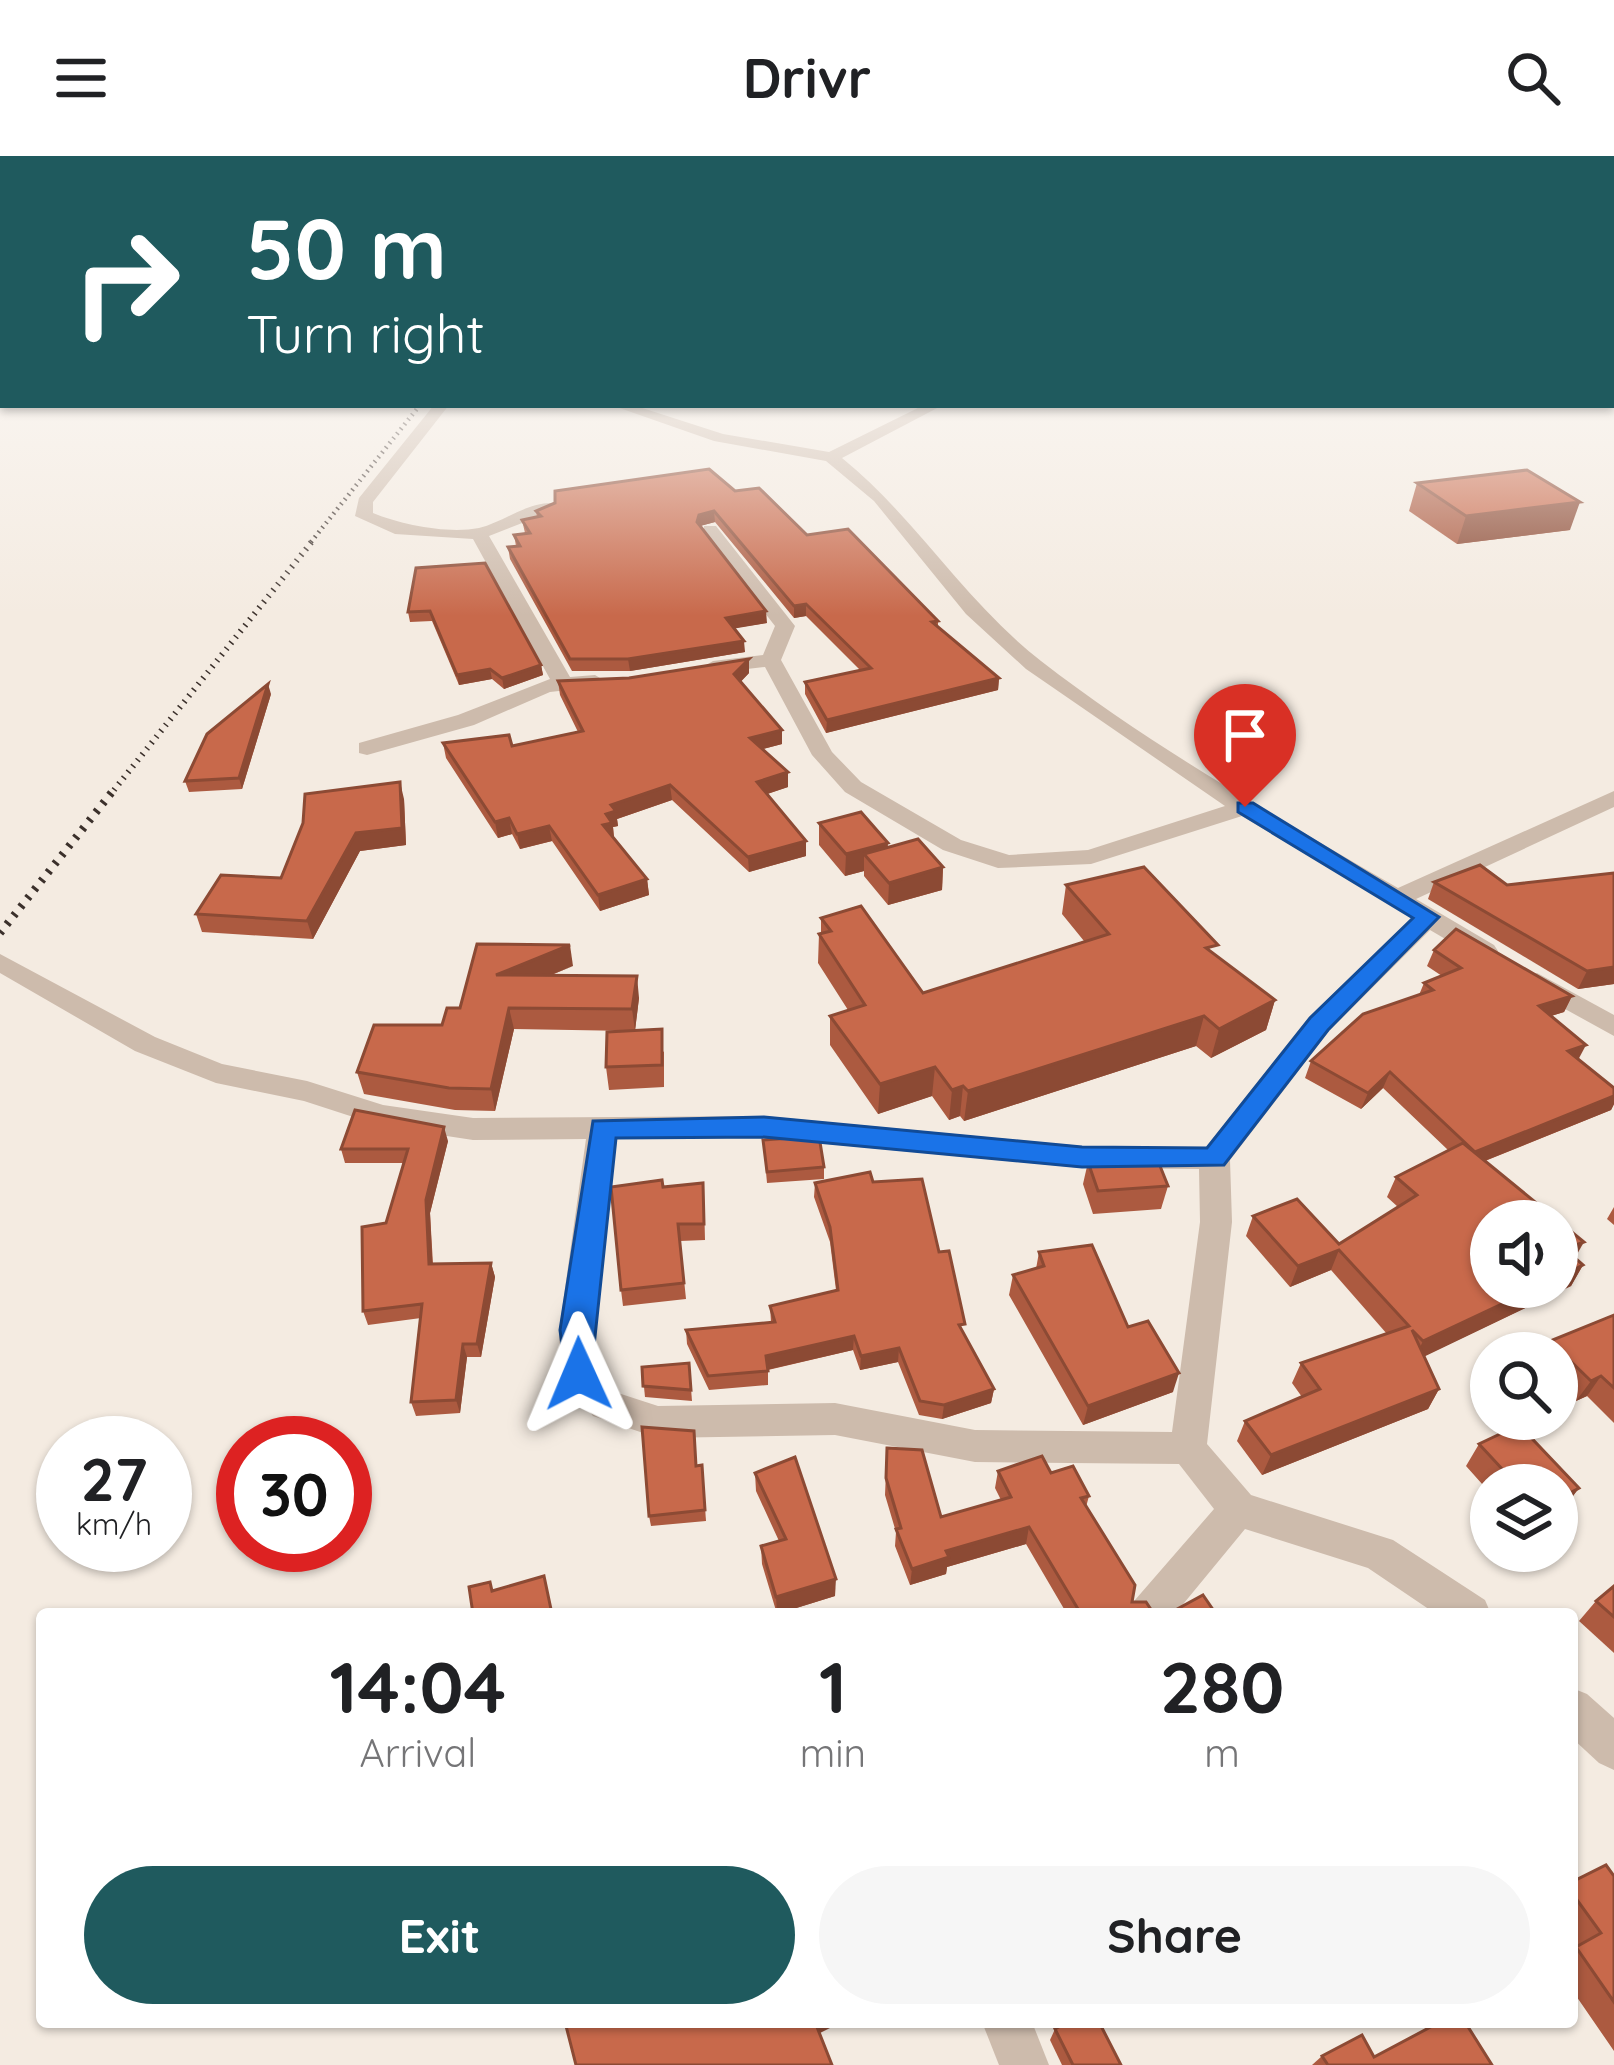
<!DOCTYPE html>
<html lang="en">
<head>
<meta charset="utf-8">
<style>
  :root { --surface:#fff; --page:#f6f6f6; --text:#202124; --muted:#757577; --accent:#1f5a5e }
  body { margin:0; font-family:Quicksand,sans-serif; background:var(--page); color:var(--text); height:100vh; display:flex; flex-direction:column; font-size:45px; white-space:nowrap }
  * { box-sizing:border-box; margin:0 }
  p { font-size:39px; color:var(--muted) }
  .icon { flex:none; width:66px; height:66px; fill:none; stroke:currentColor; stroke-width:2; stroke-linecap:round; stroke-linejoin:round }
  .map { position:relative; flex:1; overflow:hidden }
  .details { position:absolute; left:36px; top:1452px; width:1542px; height:420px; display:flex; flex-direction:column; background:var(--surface); border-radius:12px; box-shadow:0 3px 9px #0004 }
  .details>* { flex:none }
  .hud { position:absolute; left:0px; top:0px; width:1614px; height:252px; box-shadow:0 3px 9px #0004; background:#1f5a5e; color:#fff; overflow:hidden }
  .tools { position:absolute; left:1470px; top:1044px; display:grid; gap:24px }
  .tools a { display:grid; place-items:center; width:108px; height:108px; border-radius:50%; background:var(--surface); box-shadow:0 3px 9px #0004; font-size:60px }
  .speed { position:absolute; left:36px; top:1260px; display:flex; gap:24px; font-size:60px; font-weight:700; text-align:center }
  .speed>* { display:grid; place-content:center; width:156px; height:156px; border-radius:50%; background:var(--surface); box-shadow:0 3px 9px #0004; line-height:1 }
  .speed small { font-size:30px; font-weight:400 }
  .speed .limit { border:18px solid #d22; background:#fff; color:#111 }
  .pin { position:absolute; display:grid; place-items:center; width:102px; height:102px; color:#fff; margin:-123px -51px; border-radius:50% 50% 50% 0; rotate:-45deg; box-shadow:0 0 12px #0007 }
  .pin .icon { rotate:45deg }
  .me { position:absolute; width:132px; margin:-66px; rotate:359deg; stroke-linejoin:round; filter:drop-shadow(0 0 9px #0008) }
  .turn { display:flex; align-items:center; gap:42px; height:252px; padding:0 48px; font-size:54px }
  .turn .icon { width:156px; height:156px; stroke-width:2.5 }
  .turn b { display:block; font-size:84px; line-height:102px }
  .eta { display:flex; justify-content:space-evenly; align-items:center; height:204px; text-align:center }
  .eta b { font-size:72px; font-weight:800; line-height:84px }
  .action { display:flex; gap:24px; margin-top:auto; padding:24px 48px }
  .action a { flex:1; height:138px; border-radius:72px; background:var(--accent); color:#fff; font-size:48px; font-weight:800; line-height:138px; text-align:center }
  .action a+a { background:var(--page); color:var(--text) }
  header { display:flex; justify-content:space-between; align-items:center; height:156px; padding:0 48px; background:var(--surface); font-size:54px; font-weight:800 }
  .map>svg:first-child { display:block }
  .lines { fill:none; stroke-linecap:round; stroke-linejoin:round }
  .minor { fill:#cdbbac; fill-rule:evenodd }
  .rail-far2 { stroke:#3b302b; stroke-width:4.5; stroke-dasharray:1.5 4.5; stroke-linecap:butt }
  .rail-far1 { stroke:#3b302b; stroke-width:6; stroke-dasharray:1.5 6; stroke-linecap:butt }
  .rail { stroke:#3b302b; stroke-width:8; stroke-dasharray:3 8; stroke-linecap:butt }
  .wall { fill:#ac5a40 }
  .shaded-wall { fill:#8c4a34 }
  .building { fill:#c8694b; stroke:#8c4a34; stroke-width:3 }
  .route { fill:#1a73e8; stroke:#114b97; stroke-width:3 }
</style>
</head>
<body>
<header><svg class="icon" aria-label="menu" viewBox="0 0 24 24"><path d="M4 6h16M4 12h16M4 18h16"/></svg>Drivr<svg class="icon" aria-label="search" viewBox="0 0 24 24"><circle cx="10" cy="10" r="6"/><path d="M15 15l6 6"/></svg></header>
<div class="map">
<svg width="1614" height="1909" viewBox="0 0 1614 1909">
  <rect width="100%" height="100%" fill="#f4ebe1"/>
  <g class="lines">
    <!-- minor -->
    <g class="minor">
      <path d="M434 249H449L373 346V357C402 369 448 378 479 372 504 366 527 346 553 347V355L489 380 570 521 595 519 605 525 595 531 550 536 474 569 367 599 359 597V587L458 559 550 523 473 383 395 378 355 360 359 342Z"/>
      <path d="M611 249H633L723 278 829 296 924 249H943L842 302C916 362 965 446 1041 505 1152 591 1277 661 1398 732L1614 635V651L1416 743 1494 789 1498 795 1494 801H1476L1430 774 1329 875 1230 1004 1232 1066 1207 1288 1251 1339 1393 1384 1485 1444 1491 1458H1436L1368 1412 1245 1373 1175 1458H1129L1135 1444 1214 1353 1179 1308 975 1306 835 1279 658 1282 593 1260 561 1218 559 1175 586 983 473 984 381 970 304 945 216 927 135 895 0 817V798L155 881 222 908 307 925 383 949 473 962 764 960 1082 990 1206 991 1309 861 1412 762 1242 660 1091 708 998 712 943 694 845 636 812 599 765 511 713 517 703 511 713 505 763 499 775 470 704 378V370H716L795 470 781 504 832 596 861 626 961 684 1009 699 1088 694 1225 650 1026 513 966 458 874 345 826 305 714 285ZM764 982 1082 1012 1199 1013 1200 1066 1172 1276 975 1274 835 1247 658 1250 618 1237 596 1213 593 1175 617 983Z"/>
      <path d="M1537 817 1614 859V880L1527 832 1523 826 1527 820Z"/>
      <path d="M1572 1532 1587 1538 1614 1562V1614L1599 1607 1572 1582Z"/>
      <path d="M982 1866H1032L1049 1909H999Z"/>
    </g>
    <!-- rail-far2 -->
    <path class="rail-far2" d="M311 386 420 249"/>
    <!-- rail-far1 -->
    <path class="rail-far1" d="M114 634 314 383"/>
    <!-- rail -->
    <path class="rail" d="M0 777 116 631"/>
  </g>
  <!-- wall -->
  <g class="wall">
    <path d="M1417 327 1570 374 1457 388 1409 355Z"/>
    <path d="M735 335 807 379 938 465V471L999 522 998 534 826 577 805 538V526L860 514 806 460 794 462 715 366 700 370 767 467 734 472 745 496 630 515H572L510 403 508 391 516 390 514 379 525 377 522 364 537 361 536 355Z"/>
    <path d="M416 412 541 509 543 519 504 533 492 523 459 529 432 465 410 466 408 456Z"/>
    <path d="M749 517 740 526 782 588 763 593 788 631 767 638 806 700 749 716 672 644 617 663 618 670 613 671 614 682 647 723 649 739 600 755 552 685 520 693 512 678 498 682 446 602 443 587 512 590 578 576 560 539 558 525Z"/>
    <path d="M271 538 242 633 189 636 185 625Z"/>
    <path d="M404 643 406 689 360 695 313 783 202 776 196 758 281 722Z"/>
    <path d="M819 667 943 711 942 734 888 749 864 720V715L845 720 819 689Z"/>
    <path d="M1434 726 1614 828 1578 833 1428 743Z"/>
    <path d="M1066 729 1216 800 1275 844 1266 874 1211 902 1196 890 964 965 960 960 949 964 932 940 878 958 830 889V860L848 854 818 807 819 778 821 777V762L923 837 1084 785 1062 758Z"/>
    <path d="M1434 794 1572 840 1564 856 1551 860 1579 903 1614 932V948L1611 954 1485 1005 1583 1109 1571 1130 1424 1200 1439 1233 1428 1253 1262 1319 1237 1285 1245 1265 1302 1241 1292 1227 1301 1207 1387 1178 1331 1114 1290 1131 1246 1080 1253 1060 1339 1088 1398 1051 1387 1041 1396 1021 1448 994 1383 932 1361 953 1305 922 1311 905 1419 839 1424 827 1442 820 1427 810Z"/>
    <path d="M573 810 551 819 639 842 635 874 664 896V931L609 934 606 911 630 875 514 873 495 955 455 954 364 938 357 916 442 869 460 852Z"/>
    <path d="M448 985 430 1057 433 1108 491 1107 495 1121 481 1201H467L460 1257 416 1260 411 1246 421 1162 368 1169 363 1155 404 1007H345L341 993Z"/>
    <path d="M764 995 824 1011V1023L767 1027Z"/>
    <path d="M1088 1006 1168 1030 1161 1053 1093 1058 1083 1028Z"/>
    <path d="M873 1026 939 1096 963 1177 994 1233 991 1247 942 1263 919 1259 898 1206 860 1214 853 1194 768 1214V1229L709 1234 687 1188 686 1174 771 1166 770 1150 836 1134 830 1086 814 1041 815 1027Z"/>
    <path d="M663 1031 704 1044 705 1084 680 1085 686 1143 623 1150 621 1134Z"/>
    <path d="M1614 1051V1069L1607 1063Z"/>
    <path d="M1039 1096 1128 1171 1173 1236 1083 1269 1009 1139 1013 1119 1036 1113Z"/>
    <path d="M1614 1159V1267L1587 1240 1576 1245 1557 1226V1197H1542L1550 1185Z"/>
    <path d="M689 1207 692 1245 645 1241 642 1211Z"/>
    <path d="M1519 1269 1579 1332 1563 1353 1557 1356V1329H1491V1338L1466 1310 1479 1288Z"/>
    <path d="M887 1292 941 1361 1001 1344 995 1332 998 1315 1051 1317 1089 1340 1086 1351 1132 1446 1154 1458H1067L1026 1388 947 1411 946 1418 910 1429 895 1390 896 1376 885 1339Z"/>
    <path d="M702 1309 706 1365 651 1370 649 1360 697 1310Z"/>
    <path d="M755 1317 835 1440 777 1458 762 1408 761 1390 779 1385 756 1335Z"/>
    <path d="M1614 1430V1497L1579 1465 1596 1445Z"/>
    <path d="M1614 1720V1895L1572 1834V1794L1576 1790 1572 1785V1726Z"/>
    <path d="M1055 1873 1121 1909H1062L1050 1884Z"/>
    <path d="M1322 1900 1374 1901 1492 1909H1312Z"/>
  </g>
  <!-- shaded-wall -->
  <g class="shaded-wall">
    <path d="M1580 346 1570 374 1457 388 1466 360Z"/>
    <path d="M714 355 715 366 700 370 697 366 699 359Z"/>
    <path d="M806 448V460L794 462V450Z"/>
    <path d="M766 455 767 467 726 474V462Z"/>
    <path d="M744 485 745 496 630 515 628 503Z"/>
    <path d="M749 503V517L734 533V518Z"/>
    <path d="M541 509 543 519 504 533 502 522Z"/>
    <path d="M490 513 492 523 459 529 457 519Z"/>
    <path d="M999 522 998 534 826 577 827 564Z"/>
    <path d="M268 528 271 538 242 633 239 622Z"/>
    <path d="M782 574V588L751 596 750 582Z"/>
    <path d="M788 616V631L758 641 757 626Z"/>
    <path d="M400 626 404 643 406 689 360 695 313 783 307 765 356 677Z"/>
    <path d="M670 629 672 644 617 663 618 670 613 671 614 682 603 669 606 658 611 649Z"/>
    <path d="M509 662 512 678 498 682 495 666Z"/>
    <path d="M549 670 552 685 520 693 517 678Z"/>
    <path d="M806 685V700L749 716 748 701Z"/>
    <path d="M888 687 887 709 864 698V715L845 720 846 698Z"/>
    <path d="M943 711 942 734 888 749 889 727Z"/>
    <path d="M647 723 649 739 600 755 598 739Z"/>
    <path d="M570 789 573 810 500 840 496 819Z"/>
    <path d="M1614 811V828L1578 833 1587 815Z"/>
    <path d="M637 820 639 842 635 875 632 853Z"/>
    <path d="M1572 840 1564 856 1531 866 1539 850Z"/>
    <path d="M1275 844 1266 874 1211 902 1219 873Z"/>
    <path d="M509 852 514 873 495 955 491 933Z"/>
    <path d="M1204 860 1196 890 964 965 968 935Z"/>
    <path d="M1586 889 1577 906 1568 895Z"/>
    <path d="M935 911 932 940 878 958 880 928Z"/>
    <path d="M1390 916 1383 932 1361 953 1368 937Z"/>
    <path d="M963 930 960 960 949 964 952 934Z"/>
    <path d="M1614 940V948L1611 954 1467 1012 1475 996Z"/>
    <path d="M444 971 448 985 430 1057 433 1121 429 1108 426 1044Z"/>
    <path d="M1584 1086 1572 1107 1565 1093Z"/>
    <path d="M1339 1094 1331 1114 1290 1131 1298 1110Z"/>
    <path d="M491 1107 495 1121 481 1201 477 1188Z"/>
    <path d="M1583 1109 1571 1130 1413 1206 1423 1185 1538 1131H1557V1122Z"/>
    <path d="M854 1180 853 1194 766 1214V1200Z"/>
    <path d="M463 1188 467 1201 460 1257 456 1244Z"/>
    <path d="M899 1192 898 1206 860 1214 861 1200Z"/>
    <path d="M1179 1217 1173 1236 1083 1269 1088 1250Z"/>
    <path d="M1601 1220 1587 1240 1576 1245 1591 1225Z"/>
    <path d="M994 1233 991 1247 942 1263 944 1249Z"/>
    <path d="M1439 1233 1428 1253 1262 1319 1271 1299Z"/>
    <path d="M1579 1332 1563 1353 1557 1356V1344Z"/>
    <path d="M1029 1371 1026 1388 947 1411 946 1418 910 1429 912 1413 946 1395Z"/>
    <path d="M836 1423 835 1440 777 1458 776 1441Z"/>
    <path d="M815 1866H842L814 1880Z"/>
  </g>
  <!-- building -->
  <g class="building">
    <path d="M709 313 735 335 759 332 807 379 848 373 938 465 932 466 999 522 827 564 805 526 871 512 806 448 794 450 714 355 699 359 697 366 766 455 726 462 744 485 628 503H570L508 391 520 390 514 379 530 377 522 364 541 360 536 355 555 347V335Z"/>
    <path d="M1527 314 1580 346 1466 360 1417 327Z"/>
    <path d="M485 407 541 509 502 522 490 513 457 519 430 455 408 456 416 412Z"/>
    <path d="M749 503 734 518 782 574 750 582 788 616 757 626 806 685 748 701 670 629 611 649 616 655 606 658 612 667 603 669 647 723 598 739 549 670 517 678 509 662 495 666 443 587 509 579 512 590 583 575 558 525 629 522Z"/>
    <path d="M268 528 239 622 185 625 207 578Z"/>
    <path d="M400 626 402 672 356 677 307 765 196 758 221 719 281 722 303 667 305 638Z"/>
    <path d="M861 656 888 687 846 698 819 667Z"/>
    <path d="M918 683 943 711 889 727 864 698Z"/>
    <path d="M1480 709 1507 729 1614 717V811L1587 815 1434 726Z"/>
    <path d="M1144 711 1218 789 1206 792 1275 844 1219 873 1204 860 968 935 963 930 952 934 935 911 880 928 830 860 865 849 819 778 831 775 821 762 861 750 923 837 1109 778 1066 729Z"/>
    <path d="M1456 773 1572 840 1539 850 1586 889 1568 895 1614 932V940L1475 996 1390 916 1368 937 1311 905 1363 858 1433 834 1424 827 1461 812 1434 794Z"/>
    <path d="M477 788 570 789 496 819 637 820 632 853 509 852 491 933 449 932 357 916 374 869H442L447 852H460Z"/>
    <path d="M662 873V909L606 911 607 876Z"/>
    <path d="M355 954 444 971 426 1044 429 1108 491 1107 477 1188H463L456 1244 411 1246 422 1148 363 1155 362 1071 386 1067 408 993H341Z"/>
    <path d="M819 980 824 1011 767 1016 763 984Z"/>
    <path d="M1463 987 1584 1086 1565 1093 1583 1109 1557 1122V1065H1491V1131H1538L1423 1185 1412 1174 1439 1233 1271 1299 1245 1265 1320 1233 1301 1207 1409 1170 1339 1094 1298 1110 1253 1060 1297 1043 1339 1088 1417 1039 1396 1021Z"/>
    <path d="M1156 1000 1168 1030 1098 1035 1088 1006Z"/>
    <path d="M870 1016 873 1026 922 1023 939 1096 949 1095 965 1168 959 1169 994 1233 944 1249 920 1245 899 1192 861 1200 854 1180 766 1200 768 1215 708 1220 686 1174 775 1166 770 1150 838 1134 830 1071 815 1027Z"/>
    <path d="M662 1024 663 1031 703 1027 704 1068H678L684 1127 621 1134 611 1031Z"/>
    <path d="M1092 1089 1128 1171 1148 1165 1179 1217 1088 1250 1013 1119 1044 1110 1039 1096Z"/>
    <path d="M1614 1159V1232L1601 1220 1591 1225 1550 1185Z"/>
    <path d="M689 1207 691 1234 643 1230 642 1211Z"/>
    <path d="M1519 1269 1579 1332 1557 1344V1329H1517L1479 1288Z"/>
    <path d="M642 1271 694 1275 696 1310 702 1309 705 1354 649 1360Z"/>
    <path d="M887 1292 922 1294 941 1361 1011 1341 998 1315 1042 1300 1051 1317 1073 1310 1089 1340 1081 1342 1135 1429 1132 1446H1146L1154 1458H1081L1029 1371 946 1395 949 1401 912 1413 896 1373 901 1372 886 1322Z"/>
    <path d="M795 1301 836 1423 776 1441 761 1390 786 1383 755 1317Z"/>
    <path d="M544 1420 552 1458H473L469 1431 490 1426 492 1435Z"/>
    <path d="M1614 1430V1461L1596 1445Z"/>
    <path d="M1203 1439 1216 1458H1168Z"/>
    <path d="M1606 1709 1614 1720V1846L1576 1791 1601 1777 1572 1737V1726Z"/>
    <path d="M565 1866H815L832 1909H576Z"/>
    <path d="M1068 1866H1099L1121 1909H1073L1055 1873Z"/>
    <path d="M1440 1866H1465L1492 1909H1328L1322 1900 1362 1879 1374 1901Z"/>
  </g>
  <!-- sky -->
  <linearGradient id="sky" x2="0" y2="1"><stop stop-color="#7eb2d2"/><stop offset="0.42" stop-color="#faf6f2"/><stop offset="1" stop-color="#faf6f2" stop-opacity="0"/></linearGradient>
  <rect width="1614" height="460" fill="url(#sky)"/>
  <!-- route -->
  <path class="route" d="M1238 647H1253L1439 761 1328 874 1224 1009 1082 1011 764 981 616 982 590 1228H567L560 1174 593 965 764 961 1082 991 1207 992 1310 862 1413 762 1238 656Z"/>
</svg>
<div class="tools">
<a><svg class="icon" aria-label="sound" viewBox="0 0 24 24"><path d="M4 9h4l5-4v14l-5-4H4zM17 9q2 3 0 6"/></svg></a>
<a><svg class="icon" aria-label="search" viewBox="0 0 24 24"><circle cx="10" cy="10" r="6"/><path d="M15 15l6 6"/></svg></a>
<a><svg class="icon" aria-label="layers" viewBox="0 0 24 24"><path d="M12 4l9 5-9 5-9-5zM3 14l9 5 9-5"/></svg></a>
</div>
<div class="speed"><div>27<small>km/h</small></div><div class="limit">30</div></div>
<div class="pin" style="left:1245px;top:651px;background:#d93025"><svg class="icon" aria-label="arrive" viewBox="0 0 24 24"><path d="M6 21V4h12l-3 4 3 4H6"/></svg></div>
<svg class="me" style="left:579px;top:1218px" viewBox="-20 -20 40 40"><path d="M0-17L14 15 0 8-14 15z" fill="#1a73e8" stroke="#fff" stroke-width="4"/></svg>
<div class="hud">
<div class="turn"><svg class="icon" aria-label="right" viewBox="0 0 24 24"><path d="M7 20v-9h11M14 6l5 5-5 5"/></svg><div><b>50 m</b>Turn right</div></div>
</div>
<section class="details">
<div class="eta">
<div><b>14:04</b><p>Arrival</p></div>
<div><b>1</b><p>min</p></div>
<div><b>280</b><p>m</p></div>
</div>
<div class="action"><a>Exit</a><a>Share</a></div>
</section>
</div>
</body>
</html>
